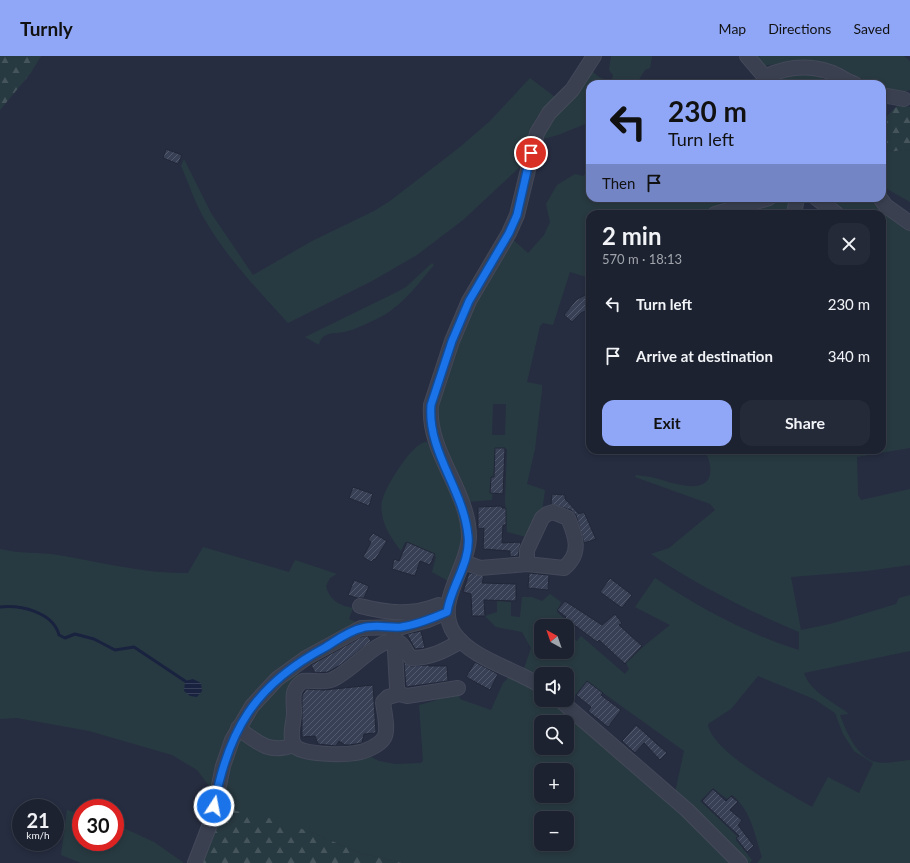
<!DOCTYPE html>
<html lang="en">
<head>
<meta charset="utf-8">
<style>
  :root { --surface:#1c2230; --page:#252a38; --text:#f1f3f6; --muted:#a0a4ab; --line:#3a3f4c; --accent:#90a7f7 }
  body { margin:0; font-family:Lato,sans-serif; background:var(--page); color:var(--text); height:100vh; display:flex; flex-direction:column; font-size:15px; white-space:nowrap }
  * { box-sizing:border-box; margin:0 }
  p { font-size:13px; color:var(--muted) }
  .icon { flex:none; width:22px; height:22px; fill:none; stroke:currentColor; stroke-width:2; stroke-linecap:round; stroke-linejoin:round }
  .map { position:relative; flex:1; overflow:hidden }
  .details { position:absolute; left:586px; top:154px; width:300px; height:244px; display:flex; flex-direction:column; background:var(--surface); border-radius:12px; box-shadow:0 2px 6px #0003,0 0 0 1px var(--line) }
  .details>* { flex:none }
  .top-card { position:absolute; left:586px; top:24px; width:300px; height:122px; border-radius:12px; box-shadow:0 2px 6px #0003,0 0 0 1px var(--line); background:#90a7f7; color:#111; overflow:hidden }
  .needle { width:26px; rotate:320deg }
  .tools { position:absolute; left:534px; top:563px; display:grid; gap:8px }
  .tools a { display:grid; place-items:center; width:40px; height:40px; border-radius:8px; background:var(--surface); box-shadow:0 2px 6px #0003,0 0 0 1px var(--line); font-size:20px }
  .speed { position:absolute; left:12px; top:743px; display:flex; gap:8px; font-size:20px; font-weight:700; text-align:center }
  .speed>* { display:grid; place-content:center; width:52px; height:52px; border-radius:50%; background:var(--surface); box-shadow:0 2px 6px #0003,0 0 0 1px var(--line); line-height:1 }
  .speed small { font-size:10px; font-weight:400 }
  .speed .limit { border:6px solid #d22; background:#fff; color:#111 }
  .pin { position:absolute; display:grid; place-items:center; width:34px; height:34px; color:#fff; margin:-17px; border:2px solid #fff; border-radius:50%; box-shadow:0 1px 4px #0007 }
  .me { position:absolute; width:44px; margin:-22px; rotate:11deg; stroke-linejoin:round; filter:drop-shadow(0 0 3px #0008) }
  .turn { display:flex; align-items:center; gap:14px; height:84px; padding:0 16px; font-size:18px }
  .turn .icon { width:52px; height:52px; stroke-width:2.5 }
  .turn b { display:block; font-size:28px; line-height:34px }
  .then { display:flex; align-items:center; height:38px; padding:0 16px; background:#0003; gap:8px; font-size:15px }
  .round { display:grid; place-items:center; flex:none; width:42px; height:42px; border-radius:12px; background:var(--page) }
  .headline { display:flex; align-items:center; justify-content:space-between; height:68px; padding:0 16px }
  h1 { font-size:24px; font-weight:700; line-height:30px }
  .cta { display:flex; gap:8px; margin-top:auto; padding:8px 16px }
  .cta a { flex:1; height:46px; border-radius:12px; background:var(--accent); color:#111; font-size:16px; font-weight:700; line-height:46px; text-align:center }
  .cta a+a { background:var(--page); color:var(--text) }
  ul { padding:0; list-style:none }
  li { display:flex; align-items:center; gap:12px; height:52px; padding:0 16px }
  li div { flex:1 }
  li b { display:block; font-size:15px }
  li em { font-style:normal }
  header { display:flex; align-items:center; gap:24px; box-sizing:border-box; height:56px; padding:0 20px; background:var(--accent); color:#111 }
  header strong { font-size:19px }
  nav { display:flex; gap:22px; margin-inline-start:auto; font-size:14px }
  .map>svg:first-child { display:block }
  .grass { fill:#283a41; fill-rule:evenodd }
  .forest { fill:url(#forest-firs) }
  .water { fill:url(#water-rules) }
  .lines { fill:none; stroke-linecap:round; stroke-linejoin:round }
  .stream { stroke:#19223f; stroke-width:3 }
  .building { fill:url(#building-hatch); stroke:#212737 }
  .minor-casing { stroke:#444959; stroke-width:16 }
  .minor { stroke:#3a4050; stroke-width:14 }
  .route-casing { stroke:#114b97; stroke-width:10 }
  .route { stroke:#1a73e8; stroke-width:7 }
</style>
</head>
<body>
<header>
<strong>Turnly</strong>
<nav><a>Map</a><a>Directions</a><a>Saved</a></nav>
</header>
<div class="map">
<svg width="910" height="807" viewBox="0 0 910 807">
  <defs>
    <pattern id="forest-firs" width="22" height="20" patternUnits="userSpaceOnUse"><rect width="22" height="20" fill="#283a41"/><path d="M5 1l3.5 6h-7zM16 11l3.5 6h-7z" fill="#45555b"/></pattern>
    <pattern id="water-rules" width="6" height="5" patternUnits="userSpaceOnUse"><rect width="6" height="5" fill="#19223f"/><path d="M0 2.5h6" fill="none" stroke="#384059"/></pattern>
    <pattern id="building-hatch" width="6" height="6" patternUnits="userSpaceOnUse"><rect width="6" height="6" fill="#384056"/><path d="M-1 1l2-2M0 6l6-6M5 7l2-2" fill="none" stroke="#535a6d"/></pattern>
  </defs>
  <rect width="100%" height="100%" fill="#262d40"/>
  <!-- grass -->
  <g class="grass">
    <path d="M611 0H652L650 12 645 14 636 28H590V66L558 79 543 83V77L591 14C597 20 603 25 612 23L613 19 609 14Z"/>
    <path d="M754 0H904L910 5V34C902 37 889 35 882 31V28C868 28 855 19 842 13 813 2 794 5 764 10Z"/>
    <path d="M795 18H810L822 21V23L827 28H779L776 25 781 21Z"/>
    <path d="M530 22 555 41 537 61 529 77 521 110 463 164 417 199 372 225 288 267C258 234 227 202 205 164 195 147 189 128 181 110L184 103 211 157 253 219 312 185 374 155 390 145 460 91 490 65Z"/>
    <path d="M882 91 888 96 910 93V146L882 130Z"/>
    <path d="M590 114V142H746C723 149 691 165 668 155L659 158H590V222L570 216 553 269 543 267 540 270 527 326 542 329V334L535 393 527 428 545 434 542 456 530 482 507 476 505 444 507 393 496 394 492 444 466 446 437 369V345L460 276 511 182 528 197 544 179 550 166 546 148 557 129 575 118 583 120ZM493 348H506L505 379H492Z"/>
    <path d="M778 142H792L790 158H720Z"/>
    <path d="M824 142H873L910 172V392L857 401 858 439 861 444 910 433V509L867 515 791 521 801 574 830 568 896 548 899 542 910 539V595L804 617C810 636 834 646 849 658L840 659C846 675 855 697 872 705 883 709 899 705 910 704V807H757L762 801C755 779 751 754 732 739L727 743 713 732 700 745 738 781 736 784 752 804 750 807H747L693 752 675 737 684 695 588 626 573 642 567 639V618H541V624L523 615 531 592 522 576 496 571 485 560 497 556V545L511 546V560L520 561 522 541H532L542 545 550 538 561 546 557 556 575 573 571 579 577 585 581 580 625 618 629 613 626 607 644 590 670 569 635 551 655 522C699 552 748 578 799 594V576C747 554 697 529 651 498L669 492 715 454 710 448 635 421 636 419C641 420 646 420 651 421 668 425 715 445 710 409 709 403 707 397 701 394H882V158H842ZM541 570H567V596H541ZM758 620 814 643 835 657 843 678 854 695 873 707 859 737 828 721 812 751C789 738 710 695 708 668L731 653Z"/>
    <path d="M432 207 434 209C415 232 398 255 370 266 362 270 353 274 344 276 334 278 322 275 319 289L305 281 397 236 406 231Z"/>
    <path d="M427 386 452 435 462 469V493L448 525 432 516 436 501 405 486 401 495C393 484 383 471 382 457 381 452 381 447 383 442 387 429 413 385 427 386Z"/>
    <path d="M203 491 289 516 295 504 337 518 330 522 326 530C329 544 340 550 353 552L349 563 359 567 263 632 215 738 197 714 172 699 89 675 17 662 0 663V493C21 498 37 496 58 499 101 506 144 518 188 517Z"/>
    <path d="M295 612 299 618C282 636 289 667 284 690H276L246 671 249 660Z"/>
    <path d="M510 620 541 635V644H552L565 654 634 713 734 807H402L360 797 311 776 219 752 238 679 257 688 362 696 379 705 395 708 421 707 423 705 419 649 437 644 439 635 458 633 460 643 491 654 503 627ZM541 666H567V692H541ZM541 714H567V740H541ZM541 762H567V788H541Z"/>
    <path d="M67 754 81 758V786H115V768L154 786 184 807H81L61 799Z"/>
  </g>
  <!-- forest -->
  <g class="forest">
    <path d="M0 0H41L30 18 0 54Z"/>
    <path d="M898 49 910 51V93L888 96 882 91V65Z"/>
    <path d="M219 752 260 759 311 776 360 797 402 807H201Z"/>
  </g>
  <!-- water -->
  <path class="water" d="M193 623 201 627 202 635 197 641 190 640 184 635 185 625Z"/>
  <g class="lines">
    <!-- stream -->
    <path class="stream" d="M0 551C21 549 53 556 59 579L65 582 75 578 94 583 115 594 134 591 185 625"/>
  </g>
  <!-- building -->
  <g class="building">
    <path d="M166 93 182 99 178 108 163 102Z"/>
    <path d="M585 239 590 240 589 253 581 257 572 266 564 259 576 244Z"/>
    <path d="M495 392H505L503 438 490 437 491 421H494Z"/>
    <path d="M353 431 373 438 369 450 349 442Z"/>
    <path d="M552 438 565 439V443L579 458 584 456 596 483 584 487 576 459 571 454 551 448Z"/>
    <path d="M502 450V452H506V469H503L502 487 521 486 518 500 510 501V495L483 493 484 472 478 473V451Z"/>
    <path d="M373 477 387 485 375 504 374 503 371 506 363 501 371 486 368 484Z"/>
    <path d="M407 486 435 498 430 509 420 505 415 520 392 513 394 503 399 505Z"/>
    <path d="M469 517 484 520 482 527 516 528V545L484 544 485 560H472L471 538 463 536Z"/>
    <path d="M529 517 549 519 548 534 528 532Z"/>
    <path d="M610 522 632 539 622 552 600 536Z"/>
    <path d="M354 524 369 530 364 542H357L348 539Z"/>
    <path d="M565 545 602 569 615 558 622 567 619 569 642 590 625 608 599 584 597 586 565 562 566 561 557 554Z"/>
    <path d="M421 575 425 592 415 593 407 578Z"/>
    <path d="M363 580H368L371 585 342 608 328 616 315 617 311 609Z"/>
    <path d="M475 606 498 618 490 634 466 621Z"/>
    <path d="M404 607 411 610 429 609V610H447L448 625 406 631Z"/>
    <path d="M587 625 603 637 601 639 621 654 608 671 588 655 591 651 576 639Z"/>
    <path d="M373 629 376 677 364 678 362 687 349 689H345L339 685 336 690 318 688 315 680 302 681V640L306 633 324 634Z"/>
    <path d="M636 669 667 697 660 704 644 687 635 697 622 685Z"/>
    <path d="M713 733 726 745 731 740 738 746 730 754 742 764 738 769 754 790 747 796 736 782 739 780 702 745Z"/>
  </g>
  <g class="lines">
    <defs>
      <g id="minor">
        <path d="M747 0 770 27"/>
        <path d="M764 21C785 11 807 8 830 16 839 19 846 25 855 28"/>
        <path d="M882 39 904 43"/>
        <path d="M816 142 837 158"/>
        <path d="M880 142 886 150 910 167"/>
        <path d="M715 158 769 142"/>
        <path d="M794 158 797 142"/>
        <path d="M464 506 480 512 527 508 564 512C582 497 576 481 568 462L553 456 547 458 542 462 527 494V508"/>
        <path d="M360 550C388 557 412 560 439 549"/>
        <path d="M394 577 397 631 399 638 407 640 458 632"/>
        <path d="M541 630C515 613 472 603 454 577 434 547 468 512 469 481 469 434 427 397 431 349L452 285 469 245 509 177 517 159 537 77 549 57 572 34 594 0"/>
        <path d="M399 638 388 641 383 646C384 655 389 674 384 682 379 690 364 696 355 697 344 699 302 699 295 690 288 681 294 667 294 657 294 643 290 634 303 625 312 624 322 627 331 624 351 617 375 584 394 585 405 586 405 597 411 602 431 602 444 595 461 585"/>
        <path d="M560 644 687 754 740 807"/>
        <path d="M238 672C258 687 269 698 294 689"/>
        <path d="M195 807 212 763 223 710 232 684 252 650 277 623 306 602 361 572 402 571 428 564 447 556"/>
      </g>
    </defs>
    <!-- minor casing -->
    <use href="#minor" class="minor-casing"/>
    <!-- minor -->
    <use href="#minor" class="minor"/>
  </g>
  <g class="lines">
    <defs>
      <path id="route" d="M214 750C228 674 255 629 324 592 336 585 348 575 362 572 375 568 388 572 401 571 417 569 433 562 447 556 451 530 471 506 468 480 464 434 427 396 431 349L452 285 469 245 509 177 517 159 531 97"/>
    </defs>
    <!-- route casing -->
    <use href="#route" class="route-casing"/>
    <!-- route -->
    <use href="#route" class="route"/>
  </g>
</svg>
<div class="tools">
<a><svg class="needle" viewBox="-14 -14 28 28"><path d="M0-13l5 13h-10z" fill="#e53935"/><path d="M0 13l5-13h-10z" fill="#a0a4ab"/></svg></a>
<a><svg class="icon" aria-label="sound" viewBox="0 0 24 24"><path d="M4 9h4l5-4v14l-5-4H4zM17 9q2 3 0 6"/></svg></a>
<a><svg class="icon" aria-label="search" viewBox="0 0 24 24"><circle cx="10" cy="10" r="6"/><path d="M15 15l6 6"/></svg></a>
<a>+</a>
<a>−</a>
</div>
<div class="speed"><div>21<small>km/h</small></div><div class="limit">30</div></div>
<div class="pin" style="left:531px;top:97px;background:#d93025"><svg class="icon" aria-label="arrive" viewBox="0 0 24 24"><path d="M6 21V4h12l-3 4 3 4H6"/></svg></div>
<svg class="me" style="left:214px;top:750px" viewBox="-20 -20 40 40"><circle r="17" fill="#1a73e8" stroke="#fff" stroke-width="3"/><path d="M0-11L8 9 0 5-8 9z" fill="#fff"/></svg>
<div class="top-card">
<div class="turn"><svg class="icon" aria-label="left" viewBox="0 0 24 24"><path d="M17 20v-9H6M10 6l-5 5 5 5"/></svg><div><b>230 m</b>Turn left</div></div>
<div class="then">Then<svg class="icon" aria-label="arrive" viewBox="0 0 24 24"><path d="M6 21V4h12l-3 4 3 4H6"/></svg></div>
</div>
<section class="details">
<div class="headline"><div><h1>2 min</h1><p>570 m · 18:13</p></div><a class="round"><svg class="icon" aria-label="close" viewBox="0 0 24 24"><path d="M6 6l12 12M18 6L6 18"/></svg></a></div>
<ul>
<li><svg class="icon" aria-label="left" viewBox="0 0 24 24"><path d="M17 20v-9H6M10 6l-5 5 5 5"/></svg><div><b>Turn left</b></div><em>230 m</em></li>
<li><svg class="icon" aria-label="arrive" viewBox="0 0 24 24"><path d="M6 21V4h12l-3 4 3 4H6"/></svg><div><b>Arrive at destination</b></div><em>340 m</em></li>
</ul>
<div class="cta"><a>Exit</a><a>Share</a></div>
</section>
</div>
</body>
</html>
